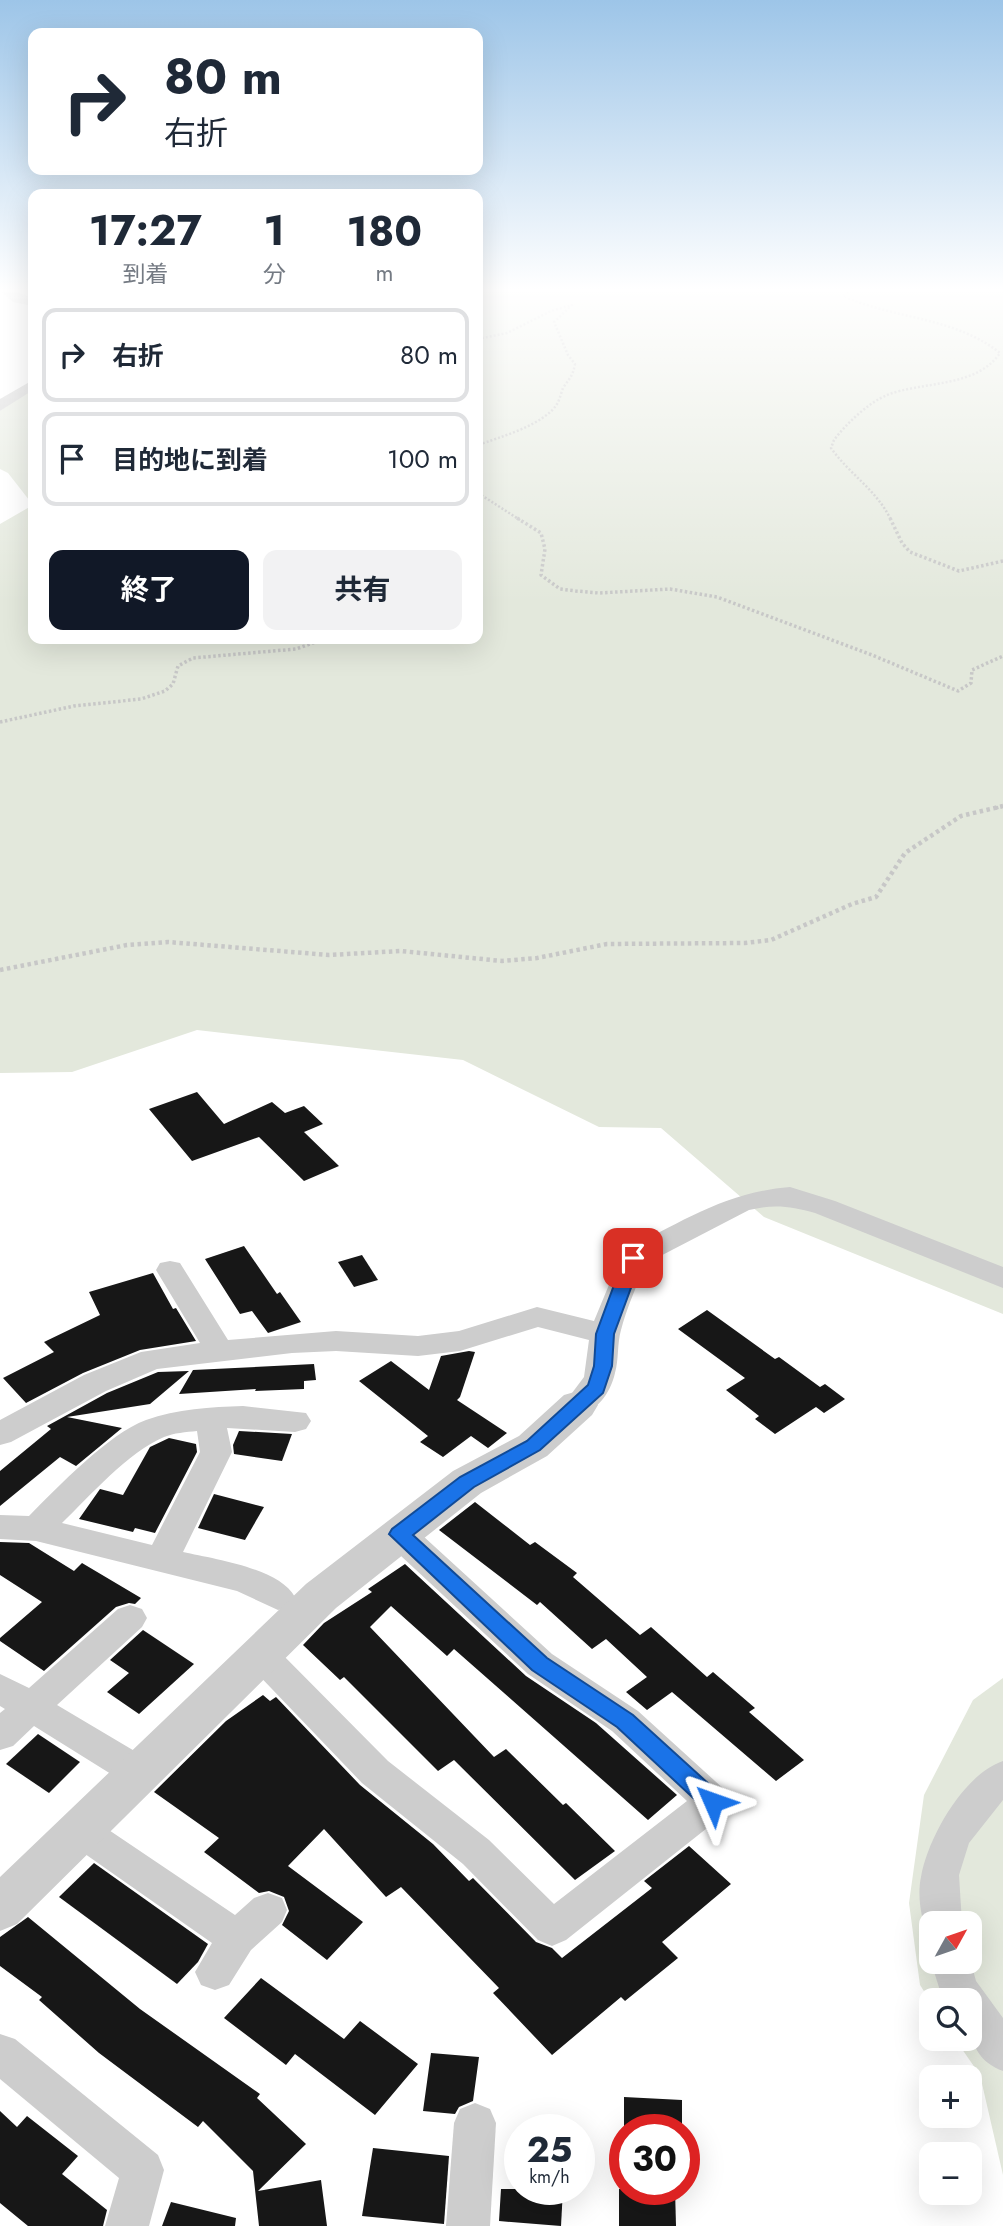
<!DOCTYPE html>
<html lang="ja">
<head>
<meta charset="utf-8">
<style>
  :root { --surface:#fff; --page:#f2f2f3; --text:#1f2937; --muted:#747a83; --line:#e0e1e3; --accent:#111827 }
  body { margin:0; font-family:Jost,"Noto Sans JP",sans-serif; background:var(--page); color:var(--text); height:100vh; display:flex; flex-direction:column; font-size:26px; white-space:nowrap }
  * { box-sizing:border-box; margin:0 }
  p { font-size:23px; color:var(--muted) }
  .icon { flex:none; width:38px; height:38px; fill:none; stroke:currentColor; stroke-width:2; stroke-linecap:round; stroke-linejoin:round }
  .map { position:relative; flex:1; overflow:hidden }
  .panel { position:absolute; left:28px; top:189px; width:455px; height:455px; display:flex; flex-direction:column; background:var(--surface); border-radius:14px; box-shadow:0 7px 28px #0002 }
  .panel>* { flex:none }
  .hud { position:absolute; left:28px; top:28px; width:455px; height:147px; border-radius:14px; box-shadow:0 7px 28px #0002; background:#fff; color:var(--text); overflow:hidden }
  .needle { width:46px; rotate:50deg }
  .controls { position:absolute; left:919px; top:1911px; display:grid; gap:14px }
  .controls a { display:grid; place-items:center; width:63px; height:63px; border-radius:14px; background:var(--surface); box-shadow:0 7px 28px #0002; font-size:35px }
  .speed { position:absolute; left:504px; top:2114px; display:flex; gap:14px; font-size:35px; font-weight:700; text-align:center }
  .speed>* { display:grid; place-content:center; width:91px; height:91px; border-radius:50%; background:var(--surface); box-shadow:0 7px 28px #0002; line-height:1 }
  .speed small { font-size:18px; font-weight:400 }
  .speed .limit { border:10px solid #d22; background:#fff; color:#111 }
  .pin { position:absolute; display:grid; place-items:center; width:60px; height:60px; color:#fff; margin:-30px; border-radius:14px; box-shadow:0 4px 10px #0006 }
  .me { position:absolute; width:77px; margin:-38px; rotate:313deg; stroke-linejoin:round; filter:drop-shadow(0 0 5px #0008) }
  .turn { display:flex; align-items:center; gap:24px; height:147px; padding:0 21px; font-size:32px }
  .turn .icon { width:91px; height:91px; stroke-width:2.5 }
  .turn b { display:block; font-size:49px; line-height:60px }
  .eta { display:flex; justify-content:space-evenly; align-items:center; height:119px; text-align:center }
  .eta b { font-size:42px; font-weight:700; line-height:49px }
  .cta { display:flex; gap:14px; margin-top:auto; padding:14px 21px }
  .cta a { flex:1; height:80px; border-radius:14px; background:var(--accent); color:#fff; font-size:28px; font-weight:700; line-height:80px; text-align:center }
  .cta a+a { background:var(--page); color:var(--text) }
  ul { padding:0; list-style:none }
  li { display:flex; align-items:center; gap:21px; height:94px; margin:0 14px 10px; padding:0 7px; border:4px solid var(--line); border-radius:14px }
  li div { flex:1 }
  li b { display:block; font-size:26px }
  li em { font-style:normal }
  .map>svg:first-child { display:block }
  .green { fill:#e3e8dc; fill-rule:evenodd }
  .building { fill:#171717 }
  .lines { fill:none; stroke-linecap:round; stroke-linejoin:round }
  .path-far2 { stroke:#c7c7c7; stroke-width:2.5; stroke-dasharray:2 2; stroke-linecap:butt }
  .path-far1 { stroke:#c7c7c7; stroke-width:3.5; stroke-dasharray:2.5 2.5; stroke-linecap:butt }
  .path { stroke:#c7c7c7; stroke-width:4.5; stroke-dasharray:3.5 3.5; stroke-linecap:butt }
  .minor { fill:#cdcdcd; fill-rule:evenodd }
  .tertiary { fill:#cdcdcd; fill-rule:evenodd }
  .route { fill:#1a73e8; stroke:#114b97; stroke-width:2 }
</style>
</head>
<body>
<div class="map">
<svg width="1003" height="2226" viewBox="0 0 1003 2226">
  <rect width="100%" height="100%" fill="#fff"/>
  <!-- green -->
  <g class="green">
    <path d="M478 292H1003V1314L764 1217 661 1128 599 1127 463 1060 197 1030 72 1072 0 1073V524L33 505 8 473 0 469V411L33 388V639H478Z"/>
    <path d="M1003 1678V2175L980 2075 955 2039H970V2000L931 2002 920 1985 909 1903 924 1795 973 1700ZM931 1923H970V1962H931Z"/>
  </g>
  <!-- building -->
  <g class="building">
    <path d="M197 1092 224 1124 272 1102 285 1113 304 1106 323 1124 304 1132 339 1166 304 1181 259 1137 192 1161 149 1109Z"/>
    <path d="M244 1246 277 1294 280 1292 301 1322 268 1333 252 1311 240 1314 205 1259Z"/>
    <path d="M362 1255 378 1280 354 1287 338 1262Z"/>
    <path d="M153 1273 173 1309 176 1308 196 1341 140 1350 83 1373 26 1403 3 1378 54 1352 44 1342 100 1315 89 1292Z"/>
    <path d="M707 1310 775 1359 779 1357 820 1387 825 1384 845 1399 824 1413 816 1407 775 1434 755 1419 759 1416 726 1390 745 1378 678 1329Z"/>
    <path d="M469 1351 475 1352 460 1397 457 1400 507 1433 488 1448 471 1436 443 1457 420 1442 428 1436 359 1381 391 1361 429 1390 441 1356Z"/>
    <path d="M314 1364 316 1380 304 1381V1389L255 1391 256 1389 179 1394 193 1370Z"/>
    <path d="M189 1371 150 1404 67 1417 122 1428 76 1466 60 1457 0 1506V1471L51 1429 47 1426 107 1393 158 1372Z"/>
    <path d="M239 1431 292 1434 282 1461 234 1454 233 1445Z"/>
    <path d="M169 1438 196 1444 197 1452 155 1533 135 1528 133 1532 79 1519 100 1489 123 1495 150 1447Z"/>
    <path d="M214 1494 264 1507 245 1540 198 1528Z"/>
    <path d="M475 1502 530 1545 535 1542 577 1573 573 1577 640 1635 651 1627 707 1677 713 1672 755 1708 749 1712 804 1760 776 1781 672 1692 647 1710 626 1692 647 1677 606 1639 592 1649 540 1602 537 1605 439 1530Z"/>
    <path d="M0 1542 29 1543 74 1571 82 1563 141 1598 135 1604 129 1603 116 1607 44 1671 0 1641V1638L42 1602 0 1575Z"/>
    <path d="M405 1564 526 1676 596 1723 677 1795 648 1820 454 1649 447 1656 391 1606 370 1627 494 1757 506 1749 563 1805 566 1803 615 1851 575 1880 454 1760 438 1771 344 1677 340 1680 303 1645 324 1623 372 1592 368 1589Z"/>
    <path d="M143 1630 194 1664 139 1714 107 1692 129 1673 110 1660Z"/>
    <path d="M263 1695 270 1701 276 1697 360 1785 433 1844 469 1881 473 1878 536 1942 552 1948 562 1958 652 1888 644 1881 689 1846 731 1884 662 1942 678 1958 625 2001 621 1997 552 2055 493 1993 499 1988 401 1887 386 1897 324 1829 288 1866 363 1922 327 1960 282 1925 289 1911 284 1897 269 1891 259 1893 204 1852 219 1838 154 1792 226 1721Z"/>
    <path d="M38 1734 80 1762 49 1793 6 1764Z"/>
    <path d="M94 1863 208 1944 198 1962 177 1984 59 1897Z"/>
    <path d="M28 1917 140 2009 260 2094 257 2098 306 2144 258 2191 321 2180 327 2226H259L253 2171 203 2121 198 2127 99 2053 39 2000 42 1997 0 1966V1937Z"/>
    <path d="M261 1978 344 2039 360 2021 418 2064 375 2115 295 2054 286 2065 224 2018Z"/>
    <path d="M431 2053 479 2057 473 2101 459 2107 455 2114 423 2111Z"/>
    <path d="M624 2097 682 2100V2130H624Z"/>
    <path d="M0 2111 17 2127 27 2116 78 2156 62 2174 107 2210 103 2226H28L0 2203Z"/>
    <path d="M373 2148 449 2156 444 2224 362 2216Z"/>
    <path d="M501 2189H563L561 2226 499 2221Z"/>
    <path d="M619 2189H675L676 2226H619Z"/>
    <path d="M171 2202 236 2218 235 2226H162Z"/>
  </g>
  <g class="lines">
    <!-- path-far2 -->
    <g class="path-far2">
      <path d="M848 292 843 296C894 319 955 317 1000 353 976 388 923 381 887 395 868 403 846 424 834 440L831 448C850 475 876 489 891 520"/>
      <path d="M478 339 507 333 551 311 572 305 554 322 568 355 575 364C573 376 569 379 563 388 561 393 560 399 557 404 544 425 500 437 478 445"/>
      <path d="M478 493 520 520"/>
    </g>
    <!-- path-far1 -->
    <g class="path-far1">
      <path d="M517 518 541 533 545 549 541 575 560 589 576 591 599 593 670 589 717 597 872 655 958 691 971 683 972 670 1003 656"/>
      <path d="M890 518 902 543 910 552 959 571 1003 561"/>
      <path d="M0 722 74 706 141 699 165 691 173 684 178 666 193 658 296 649 324 639"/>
      <path d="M996 808 1003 806"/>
    </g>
    <!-- path -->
    <path class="path" d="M0 970 127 945 168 942 329 955 401 951 502 961 537 958 607 944 745 943 771 940 852 904 876 897 905 853 961 816 1003 806"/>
    <!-- minor -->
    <g class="minor">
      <path d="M2 292H17L33 298V306L13 302Z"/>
      <path d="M33 380V390L0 411V399Z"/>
      <path d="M790 1187 835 1201 1003 1267V1288L815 1213C791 1206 773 1204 749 1210L645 1264C637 1286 627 1307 621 1330 617 1344 619 1359 615 1373 610 1396 591 1420 567 1413L563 1405 584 1377 589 1340 538 1327 460 1351 418 1356 336 1351 292 1353 157 1369 106 1391 11 1442 0 1445V1420L84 1375 141 1352 200 1343 156 1270 160 1263 170 1261 180 1263 228 1340 336 1331 418 1336 459 1331 537 1307 594 1321 623 1251C680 1223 725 1192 790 1187Z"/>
      <path d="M243 1406 306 1413 311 1421 306 1429 295 1432 227 1428 232 1452 183 1552C214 1559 279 1568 295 1597L290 1606 278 1610 237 1591 36 1541 0 1539V1515L29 1516C58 1487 108 1434 146 1420 177 1409 211 1407 243 1406ZM197 1431 200 1452 152 1545 62 1523C90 1496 128 1452 164 1437 174 1433 186 1432 197 1431Z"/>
      <path d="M399 1522 411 1525 552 1654 638 1711 726 1791 732 1802 726 1813 566 1940 552 1946 538 1940 463 1864 362 1783 248 1664 243 1654 248 1644 260 1640 272 1644 388 1761 489 1840 554 1904 687 1801 612 1731 528 1674 387 1543 383 1534 387 1525Z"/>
      <path d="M130 1605 142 1609 147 1618 142 1627 57 1705 153 1762 158 1773 153 1784 140 1788 127 1784 34 1726 13 1746 0 1750V1713L5 1709 0 1706V1674L29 1688 118 1609Z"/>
      <path d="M1003 1761V1800L969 1843 959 1875 962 1923H931V1936L928 1935C921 1919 917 1895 921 1877 928 1837 964 1774 1003 1761Z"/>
      <path d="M81 1815 94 1820 235 1915 254 1898 268 1893 282 1898 287 1910 282 1922 251 1950 229 1985 215 1990 201 1985 195 1972 212 1943 68 1842 62 1831 68 1820Z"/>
      <path d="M970 1959 976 1981 1003 2018V2071C969 2058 970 2032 970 2000H943L931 1962H970Z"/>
      <path d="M0 2034 15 2039 158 2155 164 2170 149 2226H105L119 2178 0 2079Z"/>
      <path d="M475 2103 490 2109 496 2123 490 2226H446L454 2123 460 2109Z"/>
    </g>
    <!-- tertiary -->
    <path class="tertiary" d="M578 1391 592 1395 598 1405 592 1415 547 1456 481 1493 336 1608 17 1924 0 1931V1877L306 1584 453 1471 519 1436 564 1395Z"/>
  </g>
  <!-- sky -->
  <linearGradient id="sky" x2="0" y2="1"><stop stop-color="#9dc5e8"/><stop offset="0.48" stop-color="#fff"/><stop offset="1" stop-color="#fff" stop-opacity="0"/></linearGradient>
  <rect width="1003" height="603" fill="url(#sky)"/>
  <!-- route -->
  <path class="route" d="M633 1252 642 1258 614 1334 612 1366 603 1393 540 1450 474 1487 413 1535 547 1658 633 1715 721 1795 724 1802 721 1809 713 1812 705 1809 617 1727 532 1670 389 1534 392 1529 460 1477 527 1441 588 1385 594 1366 596 1334 624 1258Z"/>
</svg>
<div class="controls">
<a><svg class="needle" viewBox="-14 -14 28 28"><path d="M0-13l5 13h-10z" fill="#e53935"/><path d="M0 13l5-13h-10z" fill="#747a83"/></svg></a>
<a><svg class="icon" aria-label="search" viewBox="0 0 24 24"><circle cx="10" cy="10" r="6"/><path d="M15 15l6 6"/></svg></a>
<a>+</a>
<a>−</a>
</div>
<div class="speed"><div>25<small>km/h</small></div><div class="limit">30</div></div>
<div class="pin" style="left:633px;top:1258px;background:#d93025"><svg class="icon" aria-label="arrive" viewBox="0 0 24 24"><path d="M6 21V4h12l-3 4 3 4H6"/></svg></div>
<svg class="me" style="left:713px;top:1802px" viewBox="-20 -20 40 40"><path d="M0-17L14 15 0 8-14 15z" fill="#1a73e8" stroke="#fff" stroke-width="4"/></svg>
<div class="hud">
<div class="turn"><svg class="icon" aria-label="right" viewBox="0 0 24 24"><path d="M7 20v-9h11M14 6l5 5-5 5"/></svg><div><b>80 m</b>右折</div></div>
</div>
<section class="panel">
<div class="eta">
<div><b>17:27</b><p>到着</p></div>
<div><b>1</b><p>分</p></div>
<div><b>180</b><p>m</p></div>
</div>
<ul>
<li><svg class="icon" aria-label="right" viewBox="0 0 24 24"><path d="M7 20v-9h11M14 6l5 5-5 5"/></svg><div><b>右折</b></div><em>80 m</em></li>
<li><svg class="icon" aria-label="arrive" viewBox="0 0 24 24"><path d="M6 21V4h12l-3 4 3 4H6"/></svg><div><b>目的地に到着</b></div><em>100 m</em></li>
</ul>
<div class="cta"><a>終了</a><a>共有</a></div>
</section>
</div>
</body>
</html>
